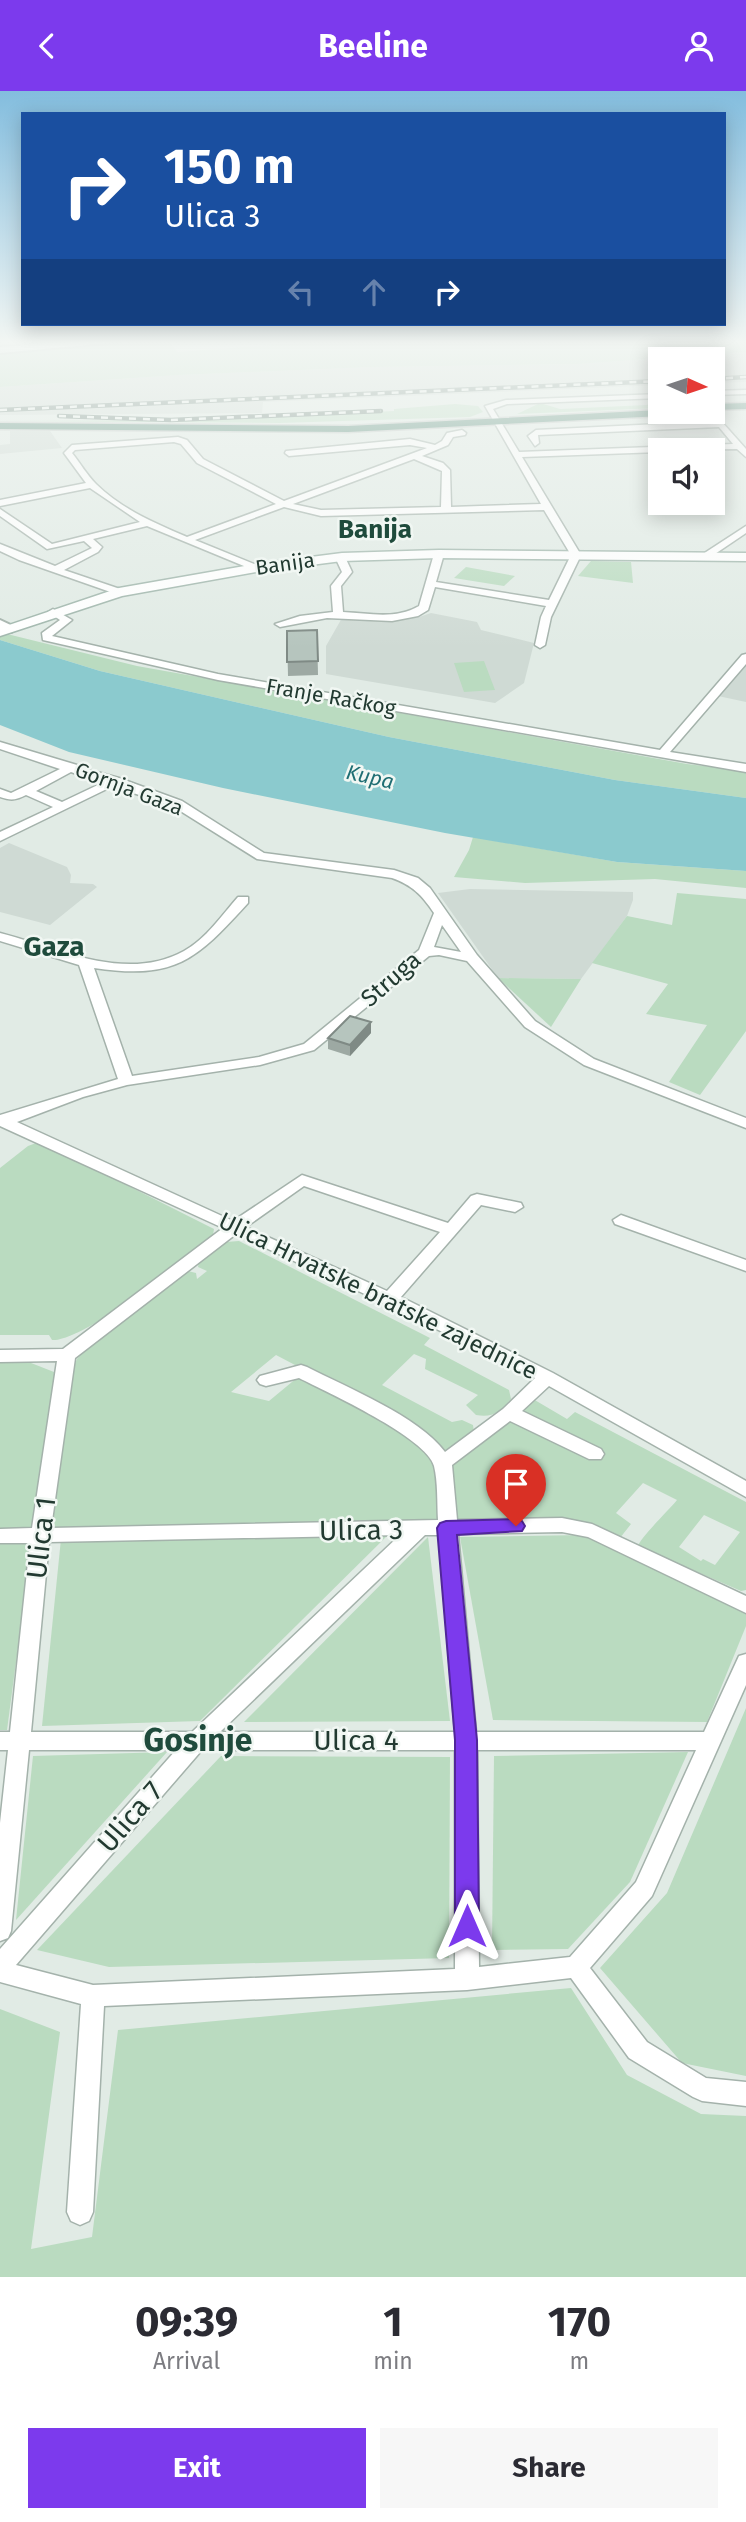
<!DOCTYPE html>
<html lang="en">
<head>
<meta charset="utf-8">
<style>
  :root { --surface:#fff; --page:#f7f7f7; --text:#2b2b33; --muted:#7c7c81; --accent:#7c3aed }
  body { margin:0; font-family:"Fira Sans",sans-serif; background:var(--page); color:var(--text); height:100vh; display:flex; flex-direction:column; font-size:26px; white-space:nowrap }
  * { box-sizing:border-box; margin:0 }
  p { font-size:23px; color:var(--muted) }
  .icon { flex:none; width:38px; height:38px; fill:none; stroke:currentColor; stroke-width:2; stroke-linecap:round; stroke-linejoin:round }
  .map { position:relative; height:2186px; overflow:hidden }
  .details { display:flex; flex-direction:column; background:var(--surface); flex:1 }
  .details>* { flex:none }
  .banner { position:absolute; left:21px; top:21px; width:705px; height:214px; border-radius:0px; box-shadow:0 4px 18px #0003; background:#1a4fa0; color:#fff; overflow:hidden }
  .needle { width:46px; rotate:93deg }
  .fabs { position:absolute; left:648px; top:256px; display:grid; gap:14px }
  .fabs a { display:grid; place-items:center; width:77px; height:77px; border-radius:0px; background:var(--surface); box-shadow:0 4px 18px #0003; font-size:35px }
  .pin { position:absolute; display:grid; place-items:center; width:60px; height:60px; color:#fff; margin:-72px -30px; border-radius:50% 50% 50% 0; rotate:-45deg; box-shadow:0 0 7px #0007 }
  .pin .icon { rotate:45deg }
  .me { position:absolute; width:77px; margin:-38px; rotate:0deg; stroke-linejoin:round; filter:drop-shadow(0 0 5px #0008) }
  .turn { display:flex; align-items:center; gap:24px; height:147px; padding:0 28px; font-size:32px }
  .turn .icon { width:91px; height:91px; stroke-width:2.5 }
  .turn b { display:block; font-size:49px; line-height:60px }
  .lanes { display:flex; align-items:center; height:66px; padding:0 28px; background:#0003; justify-content:center; gap:35px; direction:ltr }
  .lanes .off { opacity:.35 }
  .eta { display:flex; justify-content:space-evenly; align-items:center; height:119px; text-align:center }
  .eta b { font-size:42px; font-weight:700; line-height:49px }
  .action { display:flex; gap:14px; margin-top:auto; padding:14px 28px }
  .action a { flex:1; height:80px; border-radius:0px; background:var(--accent); color:#fff; font-size:28px; font-weight:700; line-height:80px; text-align:center }
  .action a+a { background:var(--page); color:var(--text) }
  header { display:flex; justify-content:space-between; align-items:center; height:91px; padding:0 28px; background:var(--accent); color:#fff; font-size:32px; font-weight:700 }
  .map>svg:first-child { display:block }
  .built { fill:#cfdad4 }
  .green { fill:#badbc0; fill-rule:evenodd }
  .water { fill:#8bcace }
  .lines { fill:none; stroke-linecap:round; stroke-linejoin:round }
  .minor-casing { stroke:#a4b2ab; stroke-width:3 }
  .tertiary-casing { stroke:#a4b2ab; stroke-width:4 }
  .secondary-casing { stroke:#a0b6ac; stroke-width:3 }
  .trunk-casing { stroke:#c1c8c5; stroke-width:3 }
  .minor { fill:#fff; fill-rule:evenodd }
  .tertiary { fill:#fff; fill-rule:evenodd }
  .secondary { fill:#fff; fill-rule:evenodd }
  .trunk { fill:#4b826f; fill-rule:evenodd }
  .rail-casing { stroke:#5c766c; stroke-width:4.5 }
  .rail { stroke:#f1f7f3; stroke-width:2.5; stroke-dasharray:7; stroke-linecap:butt }
  .wall { fill:#9da9a3 }
  .shaded-wall { fill:#7f8a85 }
  .building { fill:#b6c5be; stroke:#7f8a85; stroke-width:2 }
  .route { fill:#7c3aed; stroke:#51269a; stroke-width:2 }
  .labels { text-anchor:middle; dominant-baseline:central; stroke-width:5; stroke-linejoin:round; paint-order:stroke }
  .far-street-label { font-size:21px; fill:#223a31; stroke:#f1f7f3 }
  .far-water-label { font-size:21px; font-style:italic; fill:#1f6e73; stroke:#f1f7f3 }
  .street-label { font-size:24px; fill:#223a31; stroke:#f1f7f3 }
  .far-district-label { font-size:26px; font-weight:bold; fill:#1f4b3c; stroke:#f1f7f3 }
  .quarter-label { font-size:28px; font-weight:bold; fill:#1f4b3c; stroke:#f1f7f3 }
  .near-street-label { font-size:28px; fill:#223a31; stroke:#f1f7f3 }
  .near-neighbourhood-label { font-size:32px; font-weight:bold; fill:#1f4b3c; stroke:#f1f7f3 }
</style>
</head>
<body>
<header><svg class="icon" aria-label="back" viewBox="0 0 24 24"><path d="M15 5l-7 7 7 7"/></svg>Beeline<svg class="icon" aria-label="person" viewBox="0 0 24 24"><circle cx="12" cy="8" r="4"/><path d="M4 21q1-7 8-7t8 7"/></svg></header>
<div class="map">
<svg width="746" height="2186" viewBox="0 0 746 2186">
  <rect width="100%" height="100%" fill="#e1ebe5"/>
  <!-- built -->
  <g class="built">
    <path d="M746 261V291L712 292V268H660V294L263 311 262 322 0 324V296L179 284 372 276 578 273Z"/>
    <path d="M10 340H50L62 357 0 363V354L10 353Z"/>
    <path d="M431 522 477 531 481 539 534 552 524 592 495 612 326 583V555L342 527H416Z"/>
    <path d="M746 575V611L718 605Z"/>
    <path d="M9 752 67 776 71 784 70 792 93 793 97 796 50 834 0 821V757Z"/>
    <path d="M470 798 633 801V809L627 825 581 888 498 887 438 802Z"/>
  </g>
  <!-- green -->
  <g class="green">
    <path d="M144 251H170L177 261 313 251H746V261L578 273 372 276 179 284 0 296V261Z"/>
    <path d="M660 306V317L517 323 540 312 560 318 647 314Z"/>
    <path d="M455 313 478 315 483 321 470 326 279 332 0 330 197 329 394 320V318Z"/>
    <path d="M591 470 631 471 633 492 578 485Z"/>
    <path d="M466 476 515 485 504 495 454 487Z"/>
    <path d="M7 543 137 575 687 673 746 680V707L615 689 389 646 100 580 0 549V546Z"/>
    <path d="M484 570 495 599 464 601 454 572Z"/>
    <path d="M473 746 617 771 746 780V797L655 788 525 792 454 786 469 759Z"/>
    <path d="M677 802 746 808V940L700 1004 669 991 707 934 646 923 668 893 592 872 627 825 672 834Z"/>
    <path d="M498 887 581 888 551 936Z"/>
    <path d="M36 1052H43L214 1138 213 1144C192 1167 81 1252 52 1249L49 1244H0V1077L28 1055Z"/>
    <path d="M239 1150 430 1247 424 1254 509 1299 511 1308C500 1321 493 1327 476 1324L466 1314 478 1304 425 1278 426 1268 414 1263 382 1294 452 1331 462 1329 473 1334 474 1341 445 1361 407 1333 276 1264 231 1301 269 1310 298 1286 396 1334 436 1365 440 1430 59 1441 48 1437 68 1288 77 1268 89 1254 188 1180 196 1182 197 1188 207 1180 198 1176 199 1170 226 1151Z"/>
    <path d="M26 1270 54 1281 59 1289 39 1429 30 1440 0 1442V1271Z"/>
    <path d="M533 1308 567 1328 575 1321 746 1411V1499L741 1500 638 1455C640 1447 668 1420 677 1409L643 1392 616 1422 631 1433 620 1447 592 1436 462 1432 452 1427 449 1376ZM704 1424 740 1441 715 1474 703 1468 701 1470 679 1456Z"/>
    <path d="M390 1442 200 1630 42 1635 61 1448Z"/>
    <path d="M585 1444 746 1522V1535L707 1631 493 1629 460 1446Z"/>
    <path d="M428 1446 450 1630 244 1631Z"/>
    <path d="M32 1450 7 1639H0V1452Z"/>
    <path d="M746 1617V1985L682 1972 600 1877 667 1802Z"/>
    <path d="M167 1661 16 1829 33 1665Z"/>
    <path d="M688 1661 630 1791 568 1858 492 1859 494 1665Z"/>
    <path d="M221 1665 450 1666 449 1867 109 1876 37 1859Z"/>
    <path d="M571 1897 627 1984 701 2023 746 2025V2186H0V1918L60 1941 31 2158 92 2146 118 1939Z"/>
  </g>
  <!-- water -->
  <path class="water" d="M0 549 100 580 389 646 615 689 746 707V780L617 771 445 742 223 697 69 661 0 634Z"/>
  <g class="lines">
    <defs>
      <g id="minor">
        <path d="M746 299V303L712 304V300Z"/>
        <path d="M660 303V307L507 313 493 318 519 361 733 353 719 336 538 344 539 352 535 355 528 345 536 339 721 330 746 358V366L737 358 660 359V361L522 366 581 464 551 526 545 554 540 557 535 554 541 526 546 515 435 496 428 519 418 525 392 530 327 527 280 536 275 533 300 525 333 521 331 495 342 481 335 466 340 463 345 466 352 481 341 495 343 521C369 522 395 529 419 515L434 463 439 460 444 463 436 491 549 509 571 464 544 419 321 425 284 416 195 449 259 475 261 477 256 480 147 435 93 448 102 456 98 461 64 479 123 499 124 501 119 504 19 469 0 460V453L55 475 92 457 84 450 47 458 0 425V418L52 453 140 431 90 397 0 415V409L86 392 64 362 72 354 178 346 187 349 203 368 284 410 427 357 410 354 289 365 285 362 286 360 410 348 435 354 442 350 447 342 462 339 466 342 465 344 453 346 448 354 422 365 443 372 450 379 451 416 541 413 485 315 506 309ZM174 351 181 353 197 372 276 413 187 446C155 432 121 418 96 393 87 384 80 372 72 362L75 359ZM414 368 442 380 441 416 321 419 293 413Z"/>
        <path d="M746 435V442L709 467H703V463Z"/>
        <path d="M53 518 72 529 52 545 218 583 660 659 742 564 746 563V573L670 661 746 673V681L218 589 43 549 42 542 60 529 48 521Z"/>
        <path d="M0 651 77 674 79 676 119 687 182 710 264 762 394 779 418 787 430 797 477 864 535 930 594 968 746 1027V1037L584 974 525 936 467 870 439 864 429 865 314 959 260 974 127 994 83 1006 17 1031 233 1130 302 1084 448 1132 471 1105 477 1103 521 1112 523 1116 515 1121 481 1114 401 1206 553 1282 746 1390V1406L549 1295 522 1320 601 1358 604 1363 601 1368H589L510 1330 452 1374 457 1429 562 1427 592 1433 746 1505V1522L588 1446 562 1441 458 1443 476 1641H704L739 1565 746 1563V1594L652 1805 590 1877 647 1951 706 1987 746 1991V2015L702 2010 693 2006 629 1967 571 1887 467 1899 104 1915 93 2121 89 2130 80 2134 71 2130 67 2121 81 1913 0 1891V1858L176 1659H29L11 1840 8 1847 0 1850V1732L8 1659H0V1641H10L30 1452H0V1438L32 1437 57 1270 0 1271V1259L63 1258 223 1137 0 1035V1024L118 988 79 874 0 850V842C58 857 126 892 184 860 206 848 222 824 238 806H248V812C196 869 176 889 94 877L132 985 259 966 304 953 419 859 434 822C422 804 412 794 392 787L257 768 174 716 113 695 0 750V741L53 716 26 704C16 709 11 710 0 706V698L11 702 60 678 0 658ZM71 681 102 692 62 711 36 700ZM442 834 461 861 434 856ZM304 1095 440 1141 387 1200 246 1136ZM236 1143 384 1212 535 1287 503 1318 445 1361C418 1325 348 1297 307 1276L301 1274 260 1285 257 1289 260 1293 266 1295 299 1287C327 1301 427 1347 434 1375 438 1391 437 1412 438 1429L51 1437 75 1267ZM400 1444 192 1641H31L49 1451ZM425 1444H439L455 1641H220ZM202 1659H455V1878L93 1894 16 1874ZM477 1659H696L636 1791 570 1866 479 1876Z"/>
        <path d="M621 1124 746 1169V1180L615 1133 613 1129Z"/>
      </g>
      <g id="tertiary">
        <path d="M70 251H120L0 262V256Z"/>
        <path d="M0 529 17 537 11 541 0 537Z"/>
      </g>
      <path id="secondary" d="M439 459 746 462V470L439 467 342 470 256 481 122 505 0 545V537L119 497 256 473 342 462Z"/>
      <g id="trunk">
        <path d="M746 312V318L712 319V313Z"/>
        <path d="M660 319 707 320 702 323 348 341 0 338V332L348 335Z"/>
      </g>
    </defs>
    <!-- minor casing -->
    <use href="#minor" class="minor-casing"/>
    <!-- tertiary casing -->
    <use href="#tertiary" class="tertiary-casing"/>
    <!-- secondary casing -->
    <use href="#secondary" class="secondary-casing"/>
    <!-- trunk casing -->
    <use href="#trunk" class="trunk-casing"/>
    <!-- minor -->
    <use href="#minor" class="minor"/>
    <!-- tertiary -->
    <use href="#tertiary" class="tertiary"/>
    <!-- secondary -->
    <use href="#secondary" class="secondary"/>
    <!-- trunk -->
    <use href="#trunk" class="trunk"/>
    <defs>
      <g id="rail">
        <path d="M712 288 746 286"/>
        <path d="M0 319 660 290"/>
        <path d="M59 325 171 329 381 320"/>
      </g>
    </defs>
    <!-- rail casing -->
    <use href="#rail" class="rail-casing"/>
    <!-- rail -->
    <use href="#rail" class="rail"/>
  </g>
  <!-- wall -->
  <g class="wall">
    <path d="M317 539 318 584 288 585 287 540Z"/>
    <path d="M371 942 350 965 328 958V947Z"/>
  </g>
  <!-- shaded-wall -->
  <path class="shaded-wall" d="M371 931V942L350 965V954Z"/>
  <!-- building -->
  <g class="building">
    <path d="M317 539 318 570 287 571V540Z"/>
    <path d="M350 925 371 931 350 954 328 947Z"/>
  </g>
  <!-- sky -->
  <linearGradient id="sky" x2="0" y2="1"><stop stop-color="#83bdde"/><stop offset="0.45" stop-color="#f2f6f3"/><stop offset="1" stop-color="#f2f6f3" stop-opacity="0"/></linearGradient>
  <rect width="746" height="557" fill="url(#sky)"/>
  <!-- route -->
  <path class="route" d="M516 1428 522 1430 525 1435 522 1440 457 1444 477 1649 479 1835 475 1842 467 1845 459 1842 455 1835V1649L437 1437 440 1432 446 1430Z"/>
  <g class="labels">
    <!-- far-street labels -->
    <g class="far-street-label">
      <text transform="translate(285 473) rotate(-8)">Banija</text>
      <text transform="translate(331 606) rotate(10)">Franje Račkog</text>
      <text transform="translate(129 698) rotate(21)">Gornja Gaza</text>
    </g>
    <!-- far-water labels -->
    <g class="far-water-label">
      <text transform="translate(370 686) rotate(13)">Kupa</text>
    </g>
    <!-- street labels -->
    <g class="street-label">
      <text transform="translate(391 888) rotate(-41)">Struga</text>
      <text transform="translate(378 1205) rotate(26)">Ulica Hrvatske bratske zajednice</text>
    </g>
    <!-- far-district labels -->
    <g class="far-district-label">
      <text x="375" y="438">Banija</text>
    </g>
    <!-- quarter labels -->
    <g class="quarter-label">
      <text x="54" y="855">Gaza</text>
    </g>
    <!-- near-street labels -->
    <g class="near-street-label">
      <text transform="translate(361 1439) rotate(-1)">Ulica 3</text>
      <text transform="translate(41 1447) rotate(-83)">Ulica 1</text>
      <text x="356" y="1649">Ulica 4</text>
      <text transform="translate(130 1726) rotate(-49)">Ulica 7</text>
    </g>
    <!-- near-neighbourhood labels -->
    <g class="near-neighbourhood-label">
      <text x="198" y="1649">Gosinje</text>
    </g>
  </g>
</svg>
<div class="fabs">
<a><svg class="needle" viewBox="-14 -14 28 28"><path d="M0-13l5 13h-10z" fill="#e53935"/><path d="M0 13l5-13h-10z" fill="#7c7c81"/></svg></a>
<a><svg class="icon" aria-label="sound" viewBox="0 0 24 24"><path d="M4 9h4l5-4v14l-5-4H4zM17 9q2 3 0 6"/></svg></a>
</div>
<div class="pin" style="left:516px;top:1435px;background:#d93025"><svg class="icon" aria-label="arrive" viewBox="0 0 24 24"><path d="M6 21V4h12l-3 4 3 4H6"/></svg></div>
<svg class="me" style="left:467px;top:1835px" viewBox="-20 -20 40 40"><path d="M0-17L14 15 0 8-14 15z" fill="#7c3aed" stroke="#fff" stroke-width="4"/></svg>
<div class="banner">
<div class="turn"><svg class="icon" aria-label="right" viewBox="0 0 24 24"><path d="M7 20v-9h11M14 6l5 5-5 5"/></svg><div><b>150 m</b>Ulica 3</div></div>
<div class="lanes"><svg class="icon off" aria-label="left" viewBox="0 0 24 24"><path d="M17 20v-9H6M10 6l-5 5 5 5"/></svg><svg class="icon off" aria-label="ahead" viewBox="0 0 24 24"><path d="M12 20V5M6 11l6-6 6 6"/></svg><svg class="icon" aria-label="right" viewBox="0 0 24 24"><path d="M7 20v-9h11M14 6l5 5-5 5"/></svg></div>
</div>
</div>
<section class="details">
<div class="eta">
<div><b>09:39</b><p>Arrival</p></div>
<div><b>1</b><p>min</p></div>
<div><b>170</b><p>m</p></div>
</div>
<div class="action"><a>Exit</a><a>Share</a></div>
</section>
</body>
</html>
